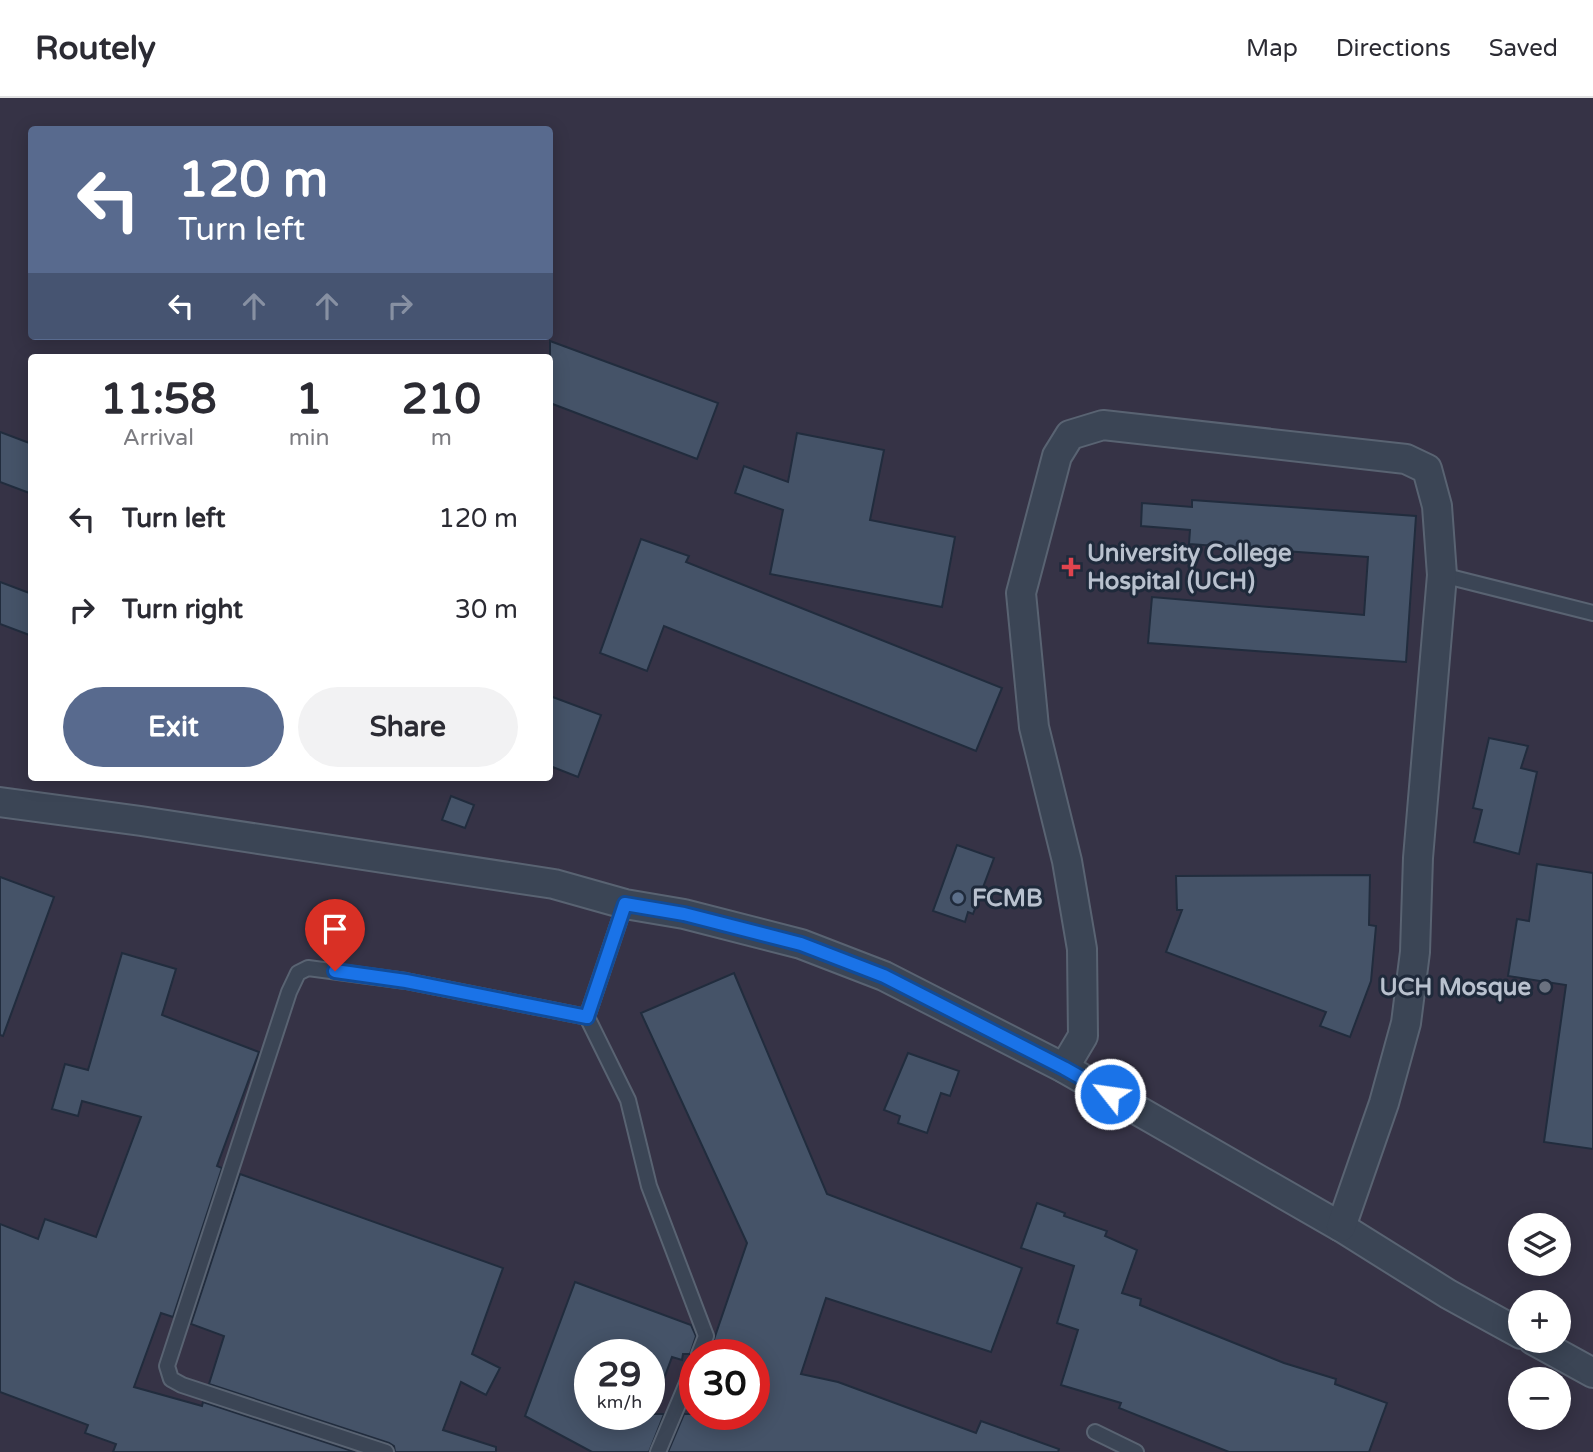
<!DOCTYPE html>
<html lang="en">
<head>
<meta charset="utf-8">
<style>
  :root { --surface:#fff; --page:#f2f2f3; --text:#2b2b33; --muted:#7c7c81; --line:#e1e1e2; --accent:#586a8e }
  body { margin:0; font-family:"Varela Round",sans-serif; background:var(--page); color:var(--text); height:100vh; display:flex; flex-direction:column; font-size:26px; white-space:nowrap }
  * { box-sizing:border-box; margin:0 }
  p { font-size:23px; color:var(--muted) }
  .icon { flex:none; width:38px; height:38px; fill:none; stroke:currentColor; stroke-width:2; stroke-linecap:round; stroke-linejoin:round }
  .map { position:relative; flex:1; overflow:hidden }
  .side { position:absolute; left:28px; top:256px; width:525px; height:427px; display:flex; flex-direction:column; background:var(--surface); border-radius:7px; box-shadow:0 4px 18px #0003 }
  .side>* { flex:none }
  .banner { position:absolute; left:28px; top:28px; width:525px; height:214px; border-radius:7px; box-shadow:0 4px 18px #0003; background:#586a8e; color:#fff; overflow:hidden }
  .fabs { position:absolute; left:1508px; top:1115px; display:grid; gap:14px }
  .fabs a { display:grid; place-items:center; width:63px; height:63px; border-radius:50%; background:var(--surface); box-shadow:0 4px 18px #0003; font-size:35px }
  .speed { position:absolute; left:574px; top:1241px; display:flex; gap:14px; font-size:35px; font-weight:700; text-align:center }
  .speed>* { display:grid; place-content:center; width:91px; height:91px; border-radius:50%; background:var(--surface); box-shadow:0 4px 18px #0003; line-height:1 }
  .speed small { font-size:18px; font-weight:400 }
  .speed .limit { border:10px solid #d22; background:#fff; color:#111 }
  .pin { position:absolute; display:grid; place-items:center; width:60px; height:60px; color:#fff; margin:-72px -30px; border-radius:50% 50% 50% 0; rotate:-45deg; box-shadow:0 0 7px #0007 }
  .pin .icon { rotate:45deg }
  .me { position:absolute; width:77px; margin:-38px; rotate:300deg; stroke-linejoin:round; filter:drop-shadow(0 0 5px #0008) }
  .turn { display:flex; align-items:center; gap:24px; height:147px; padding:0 35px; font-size:32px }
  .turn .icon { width:91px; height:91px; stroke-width:2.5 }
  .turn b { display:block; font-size:49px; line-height:60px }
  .lanes { display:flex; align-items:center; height:66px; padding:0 35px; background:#0003; justify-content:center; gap:35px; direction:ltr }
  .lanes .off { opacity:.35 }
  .eta { display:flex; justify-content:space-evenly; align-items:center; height:119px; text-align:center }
  .eta b { font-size:42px; font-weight:700; line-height:49px }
  .action { display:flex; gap:14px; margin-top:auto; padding:14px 35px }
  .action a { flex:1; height:80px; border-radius:42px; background:var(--accent); color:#fff; font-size:28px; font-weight:700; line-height:80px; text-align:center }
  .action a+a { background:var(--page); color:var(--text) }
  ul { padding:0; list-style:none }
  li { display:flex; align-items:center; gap:21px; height:91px; padding:0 35px }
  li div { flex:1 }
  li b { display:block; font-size:26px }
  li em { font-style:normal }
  header { display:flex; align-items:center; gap:42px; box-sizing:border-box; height:98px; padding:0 35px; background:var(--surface); border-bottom:2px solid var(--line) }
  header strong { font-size:33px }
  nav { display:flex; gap:38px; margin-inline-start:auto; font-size:24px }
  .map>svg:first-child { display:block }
  .medical { fill:#363346; fill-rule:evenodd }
  .building { fill:#455368; stroke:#212c3d; stroke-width:2 }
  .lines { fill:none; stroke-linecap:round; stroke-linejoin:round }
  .service-casing { stroke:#596372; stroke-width:18 }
  .minor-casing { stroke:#596372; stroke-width:32 }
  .service { stroke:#3b4555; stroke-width:14 }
  .minor { stroke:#3b4555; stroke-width:28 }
  .route-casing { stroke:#114b97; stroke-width:18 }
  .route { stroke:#1a73e8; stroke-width:12 }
  .health-dot { fill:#e0444e; stroke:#1f2a3b; stroke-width:2.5 }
  .service-dot { fill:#5c6f8a; stroke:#1f2a3b; stroke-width:2.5 }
  .worship-dot { fill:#6b7280; stroke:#1f2a3b; stroke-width:2.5 }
  .labels { text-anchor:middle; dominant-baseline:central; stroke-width:6; stroke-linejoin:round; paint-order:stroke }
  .poi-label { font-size:24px; font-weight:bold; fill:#b9c1ce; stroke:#1f2a3b; text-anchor:start }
</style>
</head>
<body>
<header>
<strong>Routely</strong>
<nav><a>Map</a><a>Directions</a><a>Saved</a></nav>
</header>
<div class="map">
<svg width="1593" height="1354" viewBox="0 0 1593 1354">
  <rect width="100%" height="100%" fill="#263346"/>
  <!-- medical -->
  <path class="medical" d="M0 0H1593V1354H0ZM32 32H550V238H32ZM32 259H550V679H32ZM1521 1127H1559V1166H1521ZM1521 1204H1559V1242H1521ZM590 1256H649V1316H590ZM695 1256H754V1316H695ZM1521 1281H1559V1320H1521Z"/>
  <!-- building -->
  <g class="building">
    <path d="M550 243 718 305 697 361 550 305Z"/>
    <path d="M0 334 32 346V396L0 384Z"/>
    <path d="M797 335 884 352 870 422 955 439 942 509 770 476 783 412 735 395 744 368 788 384Z"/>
    <path d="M1192 402 1416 418 1406 564 1148 545 1152 499 1364 517 1368 459 1189 446 1190 432 1141 428 1142 405 1192 409Z"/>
    <path d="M641 441 689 458 686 464 1002 590 976 653 664 528 647 573 600 555Z"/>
    <path d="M0 484 32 496V538L0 526Z"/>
    <path d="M550 598 601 617 578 679 550 668Z"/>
    <path d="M1489 640 1528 648 1521 670 1537 674 1519 756 1474 744 1482 712 1473 710Z"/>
    <path d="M451 698 474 707 465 730 442 722Z"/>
    <path d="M957 747 994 760 973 816 968 814 965 824 933 813Z"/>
    <path d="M1537 766 1593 775V1051L1544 1044 1566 887 1508 878 1517 821 1529 823Z"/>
    <path d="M1370 777 1369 827 1376 828 1371 883 1350 939 1320 928 1326 914 1166 854 1182 812H1177L1176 778Z"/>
    <path d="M0 779 54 799 3 938 0 937Z"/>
    <path d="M122 855 176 871 162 917 259 954 217 1068 222 1070 173 1219 161 1215 134 1289 202 1308 203 1304 355 1354H113L116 1346 85 1335 88 1327 0 1294V1126L38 1141 45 1121 96 1139 141 1019 82 1003 78 1018 52 1011 65 966 88 972Z"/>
    <path d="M734 875 827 1096 1022 1170 991 1254 826 1200 801 1276 838 1284 976 1335 981 1323 1059 1351 1058 1354H668L684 1316H754V1256H709L747 1145 641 915Z"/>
    <path d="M908 955 959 973 950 998 941 995 927 1035 898 1025 900 1018 884 1012Z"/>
    <path d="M240 1076 503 1170 472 1256 500 1270 486 1297 461 1284 443 1332 496 1349V1354H395L394 1348 389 1345 209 1286 224 1238 191 1226Z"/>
    <path d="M1037 1105 1065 1115 1064 1118 1107 1133 1105 1138 1137 1152 1122 1195 1141 1201 1140 1207 1284 1265 1336 1281 1335 1286 1387 1305 1369 1354H1229L1119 1310 1121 1305 1061 1287 1078 1232 1057 1225 1074 1168 1021 1150Z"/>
    <path d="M575 1184 691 1227 696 1238 690 1256H683L682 1262 672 1259 652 1313 649 1312V1256H590V1316H664L649 1354H592L525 1318Z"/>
  </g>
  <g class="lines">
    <defs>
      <g id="service">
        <path d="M1442 477 1593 515"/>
        <path d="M625 806 587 919 628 1002 649 1088 706 1238 699 1256"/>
        <path d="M1095 1334 1136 1354"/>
        <path d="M386 1354 182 1287 171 1281 167 1268 289 894 298 875 308 870 406 883 587 919"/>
        <path d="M658 1354 695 1266"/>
      </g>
      <g id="minor">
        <path d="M0 704 141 723 554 786 625 806 684 816 801 846 884 878 1064 970 1341 1129 1448 1196 1521 1236"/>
        <path d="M1064 970 1083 938 1082 851 1067 763 1034 629 1021 495 1057 358 1070 337 1103 327 1406 361 1427 371 1437 408 1442 477 1418 760 1415 854 1406 925 1384 1005 1341 1129"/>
        <path d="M1533 1242 1593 1275"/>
      </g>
    </defs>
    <!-- service casing -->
    <use href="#service" class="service-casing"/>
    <!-- minor casing -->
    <use href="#minor" class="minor-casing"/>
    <!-- service -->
    <use href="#service" class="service"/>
    <!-- minor -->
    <use href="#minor" class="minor"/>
  </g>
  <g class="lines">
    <defs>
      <path id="route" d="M335 873 406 883 587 919 625 806 684 816 801 846 884 878 1064 970 1110 996"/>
    </defs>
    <!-- route casing -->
    <use href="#route" class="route-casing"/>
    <!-- route -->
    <use href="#route" class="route"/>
  </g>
  <!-- markers -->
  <path class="health-dot" d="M1067.5 458.5h7v7h7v7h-7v7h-7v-7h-7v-7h7z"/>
  <circle class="service-dot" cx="958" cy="800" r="7"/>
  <circle class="worship-dot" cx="1545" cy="889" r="7"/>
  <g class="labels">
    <!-- poi labels -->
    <g class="poi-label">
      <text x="1087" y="455">University College<tspan x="1087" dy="28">Hospital (UCH)</tspan></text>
      <text x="972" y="800">FCMB</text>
      <text x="1531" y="889" text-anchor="end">UCH Mosque</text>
    </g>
  </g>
</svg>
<div class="fabs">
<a><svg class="icon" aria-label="layers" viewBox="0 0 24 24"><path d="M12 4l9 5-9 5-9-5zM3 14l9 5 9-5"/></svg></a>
<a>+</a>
<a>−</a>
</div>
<div class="speed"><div>29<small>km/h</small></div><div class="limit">30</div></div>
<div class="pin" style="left:335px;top:873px;background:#d93025"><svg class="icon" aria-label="arrive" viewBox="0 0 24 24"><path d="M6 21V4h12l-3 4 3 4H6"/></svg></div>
<svg class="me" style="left:1110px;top:996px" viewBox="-20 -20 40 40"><circle r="17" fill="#1a73e8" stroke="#fff" stroke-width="3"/><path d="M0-11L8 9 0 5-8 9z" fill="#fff"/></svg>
<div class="banner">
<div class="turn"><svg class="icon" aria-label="left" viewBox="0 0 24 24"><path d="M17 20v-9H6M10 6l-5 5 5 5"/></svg><div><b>120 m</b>Turn left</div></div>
<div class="lanes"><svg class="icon" aria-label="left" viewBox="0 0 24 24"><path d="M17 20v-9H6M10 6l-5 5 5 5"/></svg><svg class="icon off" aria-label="ahead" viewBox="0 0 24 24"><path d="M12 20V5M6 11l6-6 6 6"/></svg><svg class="icon off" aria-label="ahead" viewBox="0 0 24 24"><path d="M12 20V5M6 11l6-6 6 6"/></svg><svg class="icon off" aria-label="right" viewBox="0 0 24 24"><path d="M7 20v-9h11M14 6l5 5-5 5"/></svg></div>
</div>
<section class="side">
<div class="eta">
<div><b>11:58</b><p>Arrival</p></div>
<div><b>1</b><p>min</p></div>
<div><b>210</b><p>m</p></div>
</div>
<ul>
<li><svg class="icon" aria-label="left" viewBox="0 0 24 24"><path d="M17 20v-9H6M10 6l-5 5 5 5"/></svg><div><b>Turn left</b></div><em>120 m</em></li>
<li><svg class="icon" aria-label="right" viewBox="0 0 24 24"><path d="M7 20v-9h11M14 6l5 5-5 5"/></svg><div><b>Turn right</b></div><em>30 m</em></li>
</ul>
<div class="action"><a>Exit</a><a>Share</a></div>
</section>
</div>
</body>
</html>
